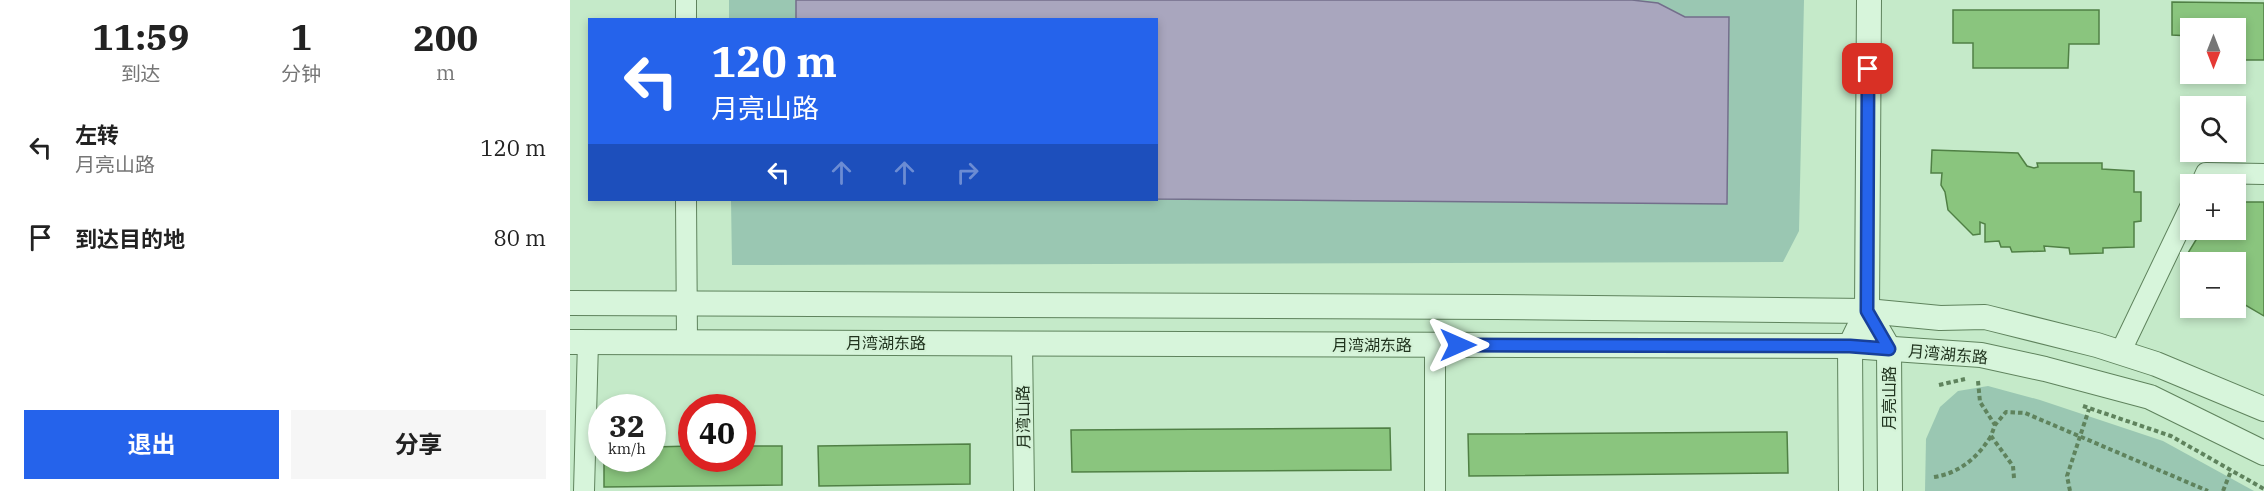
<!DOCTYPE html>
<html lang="zh">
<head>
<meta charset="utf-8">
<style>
  :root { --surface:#fff; --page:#f6f6f6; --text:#222; --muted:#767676; --accent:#2563eb }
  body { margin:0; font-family:"IBM Plex Serif","Noto Sans SC",serif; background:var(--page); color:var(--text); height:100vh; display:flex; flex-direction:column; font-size:22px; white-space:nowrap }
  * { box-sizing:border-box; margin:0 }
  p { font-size:20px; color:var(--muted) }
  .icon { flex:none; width:33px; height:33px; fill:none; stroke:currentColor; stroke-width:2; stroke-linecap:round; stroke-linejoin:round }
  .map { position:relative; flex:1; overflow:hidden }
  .drawer { display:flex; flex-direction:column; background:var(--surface); width:570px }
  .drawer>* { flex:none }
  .hud { position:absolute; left:18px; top:18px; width:570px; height:183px; border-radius:0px; box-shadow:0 3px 9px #0003; background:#2563eb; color:#fff; overflow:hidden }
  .needle { width:39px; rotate:180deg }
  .buttons { position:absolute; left:1610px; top:18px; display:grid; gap:12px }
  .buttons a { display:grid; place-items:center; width:66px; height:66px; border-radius:0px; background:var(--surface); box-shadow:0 3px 9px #0003; font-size:30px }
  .speed { position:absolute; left:18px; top:394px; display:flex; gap:12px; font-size:30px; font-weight:700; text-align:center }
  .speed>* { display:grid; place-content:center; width:78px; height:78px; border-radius:50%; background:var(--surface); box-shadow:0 3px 9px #0003; line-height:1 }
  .speed small { font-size:15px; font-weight:400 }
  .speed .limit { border:9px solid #d22; background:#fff; color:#111 }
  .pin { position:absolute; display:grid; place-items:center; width:51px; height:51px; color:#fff; margin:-26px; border-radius:12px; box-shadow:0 3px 9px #0006 }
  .me { position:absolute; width:66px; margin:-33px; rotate:90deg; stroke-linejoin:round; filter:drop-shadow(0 0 4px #0008) }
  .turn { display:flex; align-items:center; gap:21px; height:126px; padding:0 24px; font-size:27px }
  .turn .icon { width:78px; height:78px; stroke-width:2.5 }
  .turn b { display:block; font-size:42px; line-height:51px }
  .lanes { display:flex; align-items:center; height:57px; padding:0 24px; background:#0003; justify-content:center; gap:30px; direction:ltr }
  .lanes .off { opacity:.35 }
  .eta { display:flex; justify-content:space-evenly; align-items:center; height:102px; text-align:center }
  .eta b { font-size:36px; font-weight:700; line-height:42px }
  .button { display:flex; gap:12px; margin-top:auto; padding:12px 24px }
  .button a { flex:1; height:69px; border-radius:0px; background:var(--accent); color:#fff; font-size:24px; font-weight:700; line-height:69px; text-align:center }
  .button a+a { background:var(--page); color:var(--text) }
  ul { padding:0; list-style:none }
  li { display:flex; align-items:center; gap:18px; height:90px; padding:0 24px }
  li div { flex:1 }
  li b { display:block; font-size:22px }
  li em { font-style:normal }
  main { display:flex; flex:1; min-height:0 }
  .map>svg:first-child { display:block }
  .green { fill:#9ac7b2 }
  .water { fill:#a9a6be; stroke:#736e8b; stroke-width:1.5 }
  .building { fill:#8ac57e; stroke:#508045; stroke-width:1.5 }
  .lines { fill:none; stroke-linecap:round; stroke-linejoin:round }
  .minor-casing { stroke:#5f835d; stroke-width:22 }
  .tertiary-casing { stroke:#5f835d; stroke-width:26 }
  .path { stroke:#5f835d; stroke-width:4; stroke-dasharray:4.5 3; stroke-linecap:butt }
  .minor { stroke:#d7f5db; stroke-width:20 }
  .tertiary { stroke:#d7f5db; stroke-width:24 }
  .route-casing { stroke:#184099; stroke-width:15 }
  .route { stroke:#2563eb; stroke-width:10 }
  .labels { text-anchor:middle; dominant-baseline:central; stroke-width:4.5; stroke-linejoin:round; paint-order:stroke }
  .street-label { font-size:16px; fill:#21341f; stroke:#d4f2d7 }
</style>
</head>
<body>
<main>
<section class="drawer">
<div class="eta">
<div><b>11:59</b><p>到达</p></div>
<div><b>1</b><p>分钟</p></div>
<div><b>200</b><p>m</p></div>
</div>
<ul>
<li><svg class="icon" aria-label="left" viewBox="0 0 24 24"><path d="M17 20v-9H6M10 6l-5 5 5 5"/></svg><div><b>左转</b><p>月亮山路</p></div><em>120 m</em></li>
<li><svg class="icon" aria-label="arrive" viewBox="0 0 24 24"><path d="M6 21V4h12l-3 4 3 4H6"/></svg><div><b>到达目的地</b></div><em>80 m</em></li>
</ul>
<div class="button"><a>退出</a><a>分享</a></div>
</section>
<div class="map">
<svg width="1694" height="491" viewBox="0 0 1694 491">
  <rect width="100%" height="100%" fill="#c5eac9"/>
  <!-- green -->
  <g class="green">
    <path d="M159 0H1234L1229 231 1213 262 162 265 161 200H586V20H159Z"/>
    <path d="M1418 386 1470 400 1593 441 1684 491H1355L1356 439 1370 407 1388 391Z"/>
  </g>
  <!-- water -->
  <path class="water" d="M226 0H1062L1088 3 1115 17H1159L1157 204 587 199 586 20 226 19Z"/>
  <!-- building -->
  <g class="building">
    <path d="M1602 2 1694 3V60H1665V28H1620V36L1602 35Z"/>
    <path d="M1383 10H1529V44H1499L1498 68H1403V43H1383Z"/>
    <path d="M1362 150 1448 153 1457 166 1464 168 1468 167 1467 163H1532V169L1564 171V192H1571V221L1564 222V247L1533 248V253L1500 254 1499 248 1474 246 1475 251 1442 252 1440 247H1431L1429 241 1415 242V224L1410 222V234L1403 235 1378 210 1375 192 1371 185 1372 173H1361Z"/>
    <path d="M1665 202H1694V316L1665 299V262H1623L1615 258 1632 230H1665Z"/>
    <path d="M820 428 821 470 502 472 501 430Z"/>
    <path d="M1217 432 1218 473 899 476 898 434Z"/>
    <path d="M400 444V484L249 486 248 446Z"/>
    <path d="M122 446V459H172V446H212V485L34 487V459H82V447Z"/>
  </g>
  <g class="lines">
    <defs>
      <g id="minor">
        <path d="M116 0V20"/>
        <path d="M1631 184 1636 173 1694 174"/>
        <path d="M116 200 117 341"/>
        <path d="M452 343 454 491"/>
        <path d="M865 345V491"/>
        <path d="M1550 353 1620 207"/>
        <path d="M14 491 18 342"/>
      </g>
      <g id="tertiary">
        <path d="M0 303 926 307 1297 311 1370 318 1415 317 1527 345 1586 364 1694 409"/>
        <path d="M1297 311 1319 349 1320 491"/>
        <path d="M0 342 1280 346 1411 355 1475 369 1580 397 1694 453"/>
        <path d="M1281 491 1280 346 1297 311 1299 0"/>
      </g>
    </defs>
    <!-- minor casing -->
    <use href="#minor" class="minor-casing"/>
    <!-- tertiary casing -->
    <use href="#tertiary" class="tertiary-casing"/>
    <!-- path -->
    <g class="path">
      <path d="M1408 381 1410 402 1425 425"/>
      <path d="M1369 385 1395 379"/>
      <path d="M1513 406 1601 436 1694 489"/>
      <path d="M1364 477C1390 473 1408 457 1421 436"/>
      <path d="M1444 478 1443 466 1421 436 1425 425 1436 412 1455 413 1638 491"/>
      <path d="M1500 491 1497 476 1519 409"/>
      <path d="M1653 491 1661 471"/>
    </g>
    <!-- minor -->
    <use href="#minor" class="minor"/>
    <!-- tertiary -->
    <use href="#tertiary" class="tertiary"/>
  </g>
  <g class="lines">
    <defs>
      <path id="route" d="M888 345 1280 346 1319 349 1297 311 1298 69"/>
    </defs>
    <!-- route casing -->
    <use href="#route" class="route-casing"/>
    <!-- route -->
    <use href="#route" class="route"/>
  </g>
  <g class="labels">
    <!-- street labels -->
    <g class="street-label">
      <text x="316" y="343">月湾湖东路</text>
      <text x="802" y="345">月湾湖东路</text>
      <text transform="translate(1378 354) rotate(5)">月湾湖东路</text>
      <text transform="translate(1319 398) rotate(-90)">月亮山路</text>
      <text transform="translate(453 417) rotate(-91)">月湾山路</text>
    </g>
  </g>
</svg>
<div class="buttons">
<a><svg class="needle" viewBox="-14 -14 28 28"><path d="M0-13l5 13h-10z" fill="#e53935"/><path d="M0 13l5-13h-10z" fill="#767676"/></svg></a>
<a><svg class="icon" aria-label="search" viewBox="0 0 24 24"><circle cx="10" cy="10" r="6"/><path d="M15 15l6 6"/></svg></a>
<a>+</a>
<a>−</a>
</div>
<div class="speed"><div>32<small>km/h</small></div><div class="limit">40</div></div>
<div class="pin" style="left:1298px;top:69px;background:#d93025"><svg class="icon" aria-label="arrive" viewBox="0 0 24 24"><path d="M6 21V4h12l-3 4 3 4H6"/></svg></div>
<svg class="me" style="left:888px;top:345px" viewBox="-20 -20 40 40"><path d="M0-17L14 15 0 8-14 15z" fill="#2563eb" stroke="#fff" stroke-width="4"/></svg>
<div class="hud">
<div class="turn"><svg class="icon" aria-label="left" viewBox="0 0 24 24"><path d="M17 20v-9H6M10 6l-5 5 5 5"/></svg><div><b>120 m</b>月亮山路</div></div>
<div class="lanes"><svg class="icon" aria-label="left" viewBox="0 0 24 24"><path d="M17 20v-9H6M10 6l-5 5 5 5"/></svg><svg class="icon off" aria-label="ahead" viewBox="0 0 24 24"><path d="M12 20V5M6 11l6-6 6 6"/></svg><svg class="icon off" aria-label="ahead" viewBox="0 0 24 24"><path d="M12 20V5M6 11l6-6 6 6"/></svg><svg class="icon off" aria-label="right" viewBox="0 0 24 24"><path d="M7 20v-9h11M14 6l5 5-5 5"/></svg></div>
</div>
</div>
</main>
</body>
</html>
